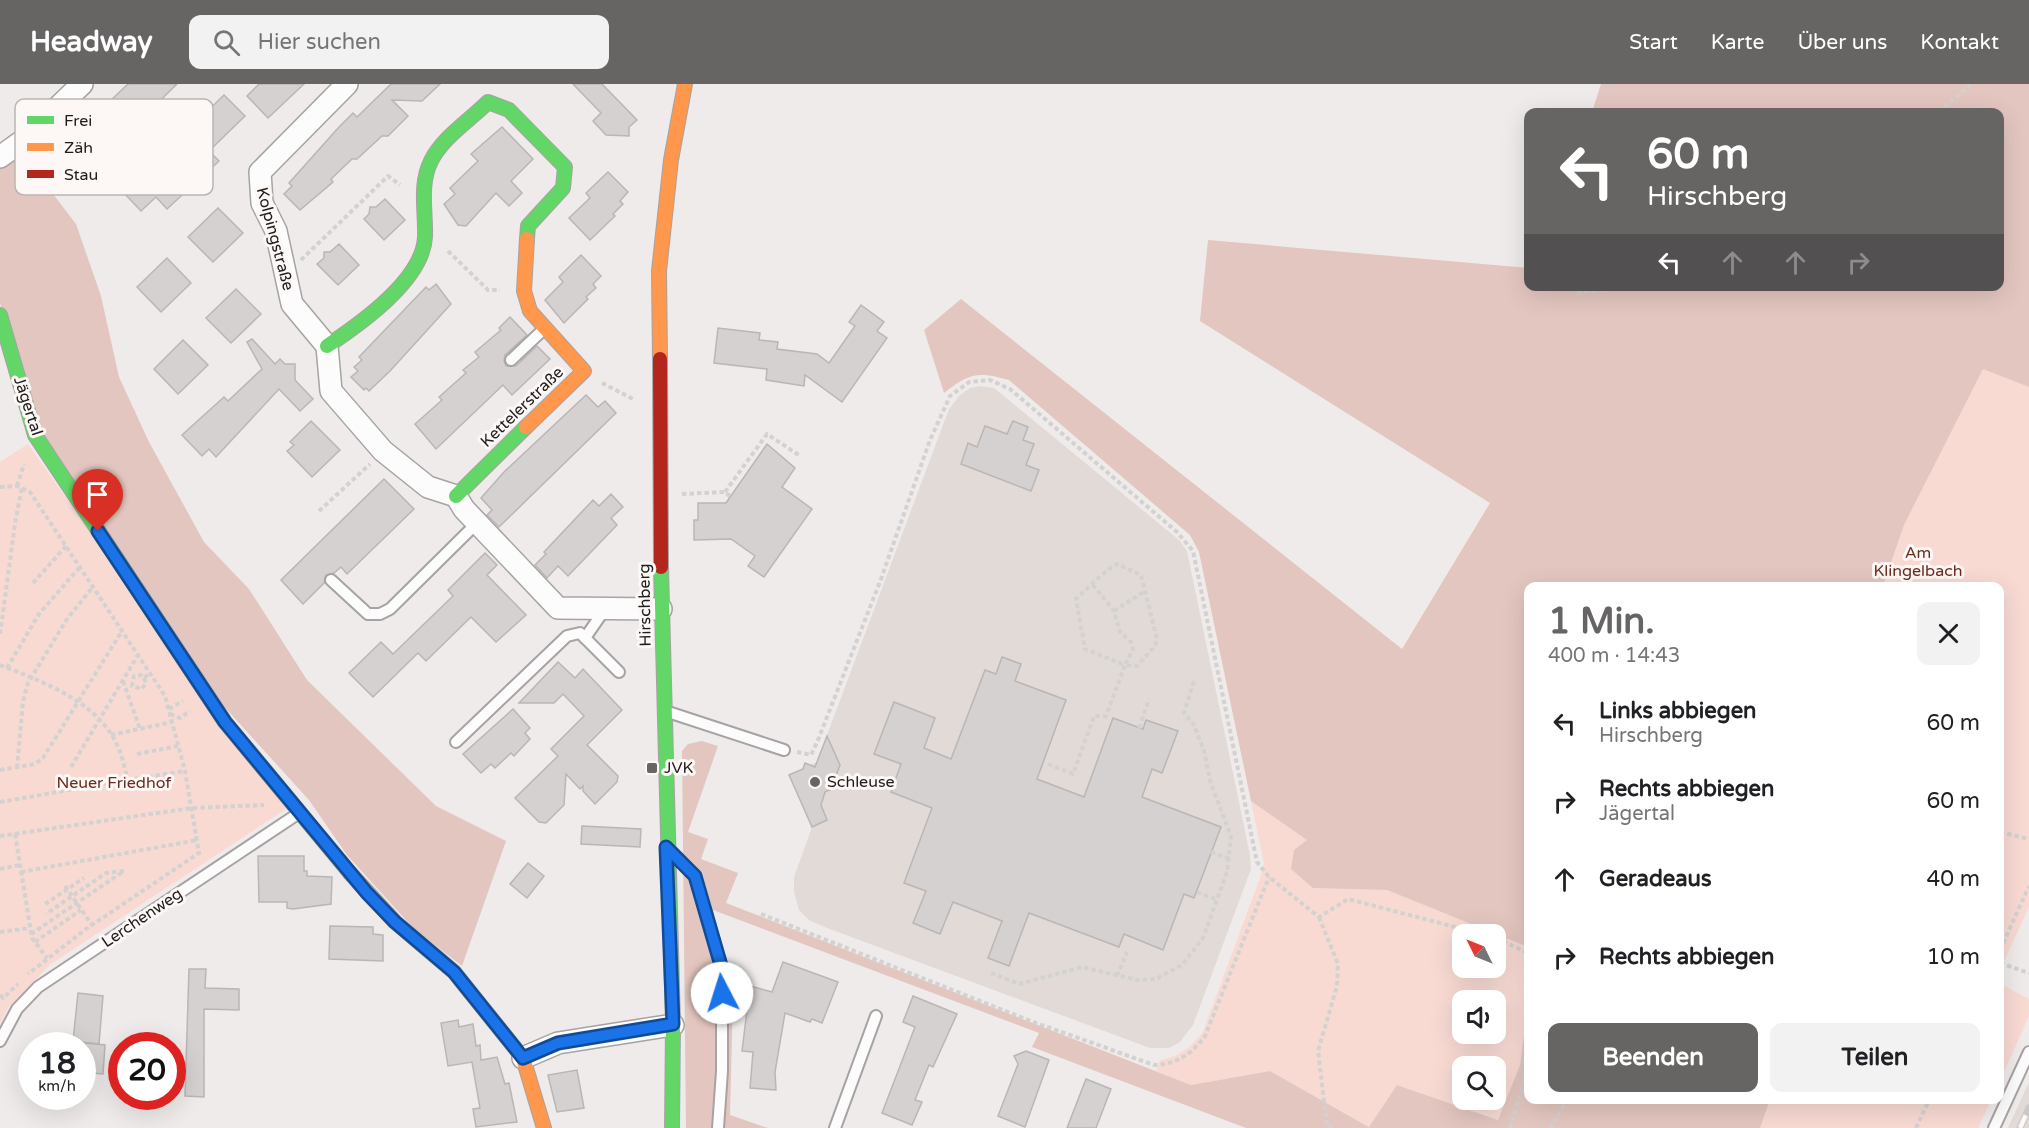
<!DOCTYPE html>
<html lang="de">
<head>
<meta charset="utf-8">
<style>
  :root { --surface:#fff; --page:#f2f2f2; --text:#202124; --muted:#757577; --accent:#676464 }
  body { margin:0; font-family:"Varela Round",sans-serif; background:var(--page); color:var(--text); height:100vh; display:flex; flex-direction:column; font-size:22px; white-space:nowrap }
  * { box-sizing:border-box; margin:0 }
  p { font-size:20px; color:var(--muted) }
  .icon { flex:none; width:33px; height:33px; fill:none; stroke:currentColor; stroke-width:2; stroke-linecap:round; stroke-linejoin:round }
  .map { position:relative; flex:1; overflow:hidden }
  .panel { position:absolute; left:1524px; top:498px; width:480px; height:522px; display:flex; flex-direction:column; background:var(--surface); border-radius:12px; box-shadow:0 6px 24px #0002 }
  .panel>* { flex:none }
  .top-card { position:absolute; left:1524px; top:24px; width:480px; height:183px; border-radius:12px; box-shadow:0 6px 24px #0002; background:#676464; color:#fff; overflow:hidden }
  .needle { width:39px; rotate:313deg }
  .tools { position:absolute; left:1452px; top:840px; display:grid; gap:12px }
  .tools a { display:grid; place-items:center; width:54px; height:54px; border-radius:12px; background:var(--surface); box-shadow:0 6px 24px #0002; font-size:30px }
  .speed { position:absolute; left:18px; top:948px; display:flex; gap:12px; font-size:30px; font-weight:700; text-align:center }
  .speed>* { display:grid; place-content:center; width:78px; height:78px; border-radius:50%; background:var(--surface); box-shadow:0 6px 24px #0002; line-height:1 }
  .speed small { font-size:15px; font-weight:400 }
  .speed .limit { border:9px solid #d22; background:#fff; color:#111 }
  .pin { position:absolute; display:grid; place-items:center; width:51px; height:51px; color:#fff; margin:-62px -26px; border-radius:50% 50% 50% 0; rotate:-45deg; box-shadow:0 0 6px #0007 }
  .pin .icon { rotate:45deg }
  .me { position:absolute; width:66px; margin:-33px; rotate:355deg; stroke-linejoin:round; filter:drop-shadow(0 0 4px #0008) }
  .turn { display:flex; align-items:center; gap:21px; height:126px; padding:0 24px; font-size:27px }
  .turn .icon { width:78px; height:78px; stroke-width:2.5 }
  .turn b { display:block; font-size:42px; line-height:51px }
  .lanes { display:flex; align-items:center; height:57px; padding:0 24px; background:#0003; justify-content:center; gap:30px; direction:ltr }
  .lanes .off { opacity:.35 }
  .round { display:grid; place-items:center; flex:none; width:63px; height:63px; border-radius:12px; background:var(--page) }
  .overview { display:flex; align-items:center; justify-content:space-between; height:102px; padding:0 24px }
  h1 { font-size:36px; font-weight:700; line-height:45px; color:var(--accent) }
  .button { display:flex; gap:12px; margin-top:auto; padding:12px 24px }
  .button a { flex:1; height:69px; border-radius:12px; background:var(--accent); color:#fff; font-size:24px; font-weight:700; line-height:69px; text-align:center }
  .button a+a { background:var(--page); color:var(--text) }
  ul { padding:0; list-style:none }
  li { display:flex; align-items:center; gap:18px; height:78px; padding:0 24px }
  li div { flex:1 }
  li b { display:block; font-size:22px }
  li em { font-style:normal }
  header { display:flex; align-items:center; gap:36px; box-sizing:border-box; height:84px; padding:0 30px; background:var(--accent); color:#fff }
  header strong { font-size:28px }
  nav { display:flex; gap:33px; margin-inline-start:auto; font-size:21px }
  .search { width:420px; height:54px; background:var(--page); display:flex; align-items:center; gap:15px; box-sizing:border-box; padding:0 21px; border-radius:12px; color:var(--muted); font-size:22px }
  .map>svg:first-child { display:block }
  .built { fill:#e2dad7 }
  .green { fill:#f8dad3; fill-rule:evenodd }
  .forest { fill:#e3c6bf }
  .building { fill:#d4d1d0; stroke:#b9b6b5; stroke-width:1.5 }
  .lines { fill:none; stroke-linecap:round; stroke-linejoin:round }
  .lane-casing { stroke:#a6a3a2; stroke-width:14 }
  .street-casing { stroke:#a6a3a2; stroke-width:24 }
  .fast-casing { stroke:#a6a3a2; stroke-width:16 }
  .slow-casing { stroke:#a6a3a2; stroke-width:16 }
  .jam-casing { stroke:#a6a3a2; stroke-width:16 }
  .path { stroke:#d3d2d1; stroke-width:4; stroke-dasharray:4.5 3; stroke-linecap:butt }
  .lane { stroke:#fdfcfc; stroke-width:10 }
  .street { stroke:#fdfcfc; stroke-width:21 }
  .fast { stroke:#63d668; stroke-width:14 }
  .slow { stroke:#ff974d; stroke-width:14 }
  .jam { stroke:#b3261e; stroke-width:14 }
  .rail-casing { stroke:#cac8c8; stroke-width:7 }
  .rail { stroke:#fdf7f6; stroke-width:4.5; stroke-dasharray:14; stroke-linecap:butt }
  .route-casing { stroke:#114b97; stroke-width:15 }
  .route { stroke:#1a73e8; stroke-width:10 }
  .poi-dot { fill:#676464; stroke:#fdf7f6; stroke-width:2 }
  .labels { text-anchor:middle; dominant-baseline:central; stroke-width:6; stroke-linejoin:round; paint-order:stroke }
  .street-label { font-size:16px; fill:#1e1c1c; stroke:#fdf7f6 }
  .park-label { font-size:16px; fill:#6a2c20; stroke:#fdf7f6 }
  .poi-label { font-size:16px; fill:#1e1c1c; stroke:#fdf7f6; text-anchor:start }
  .key { fill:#fdf7f6; stroke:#bab5b5; stroke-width:1.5 }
  .key-label { font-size:16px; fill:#1e1c1c }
</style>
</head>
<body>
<header>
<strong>Headway</strong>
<div class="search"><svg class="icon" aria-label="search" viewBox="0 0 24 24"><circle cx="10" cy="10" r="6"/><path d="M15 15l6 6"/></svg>Hier suchen</div>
<nav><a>Start</a><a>Karte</a><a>Über uns</a><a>Kontakt</a></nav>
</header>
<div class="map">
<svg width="2029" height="1044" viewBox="0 0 2029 1044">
  <rect width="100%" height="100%" fill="#efebea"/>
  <!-- built -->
  <g class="built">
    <path d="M980 302 994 304 1179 456 1187 467 1250 771 1251 785 1193 941 1180 958 1169 964H1150L827 844 809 836 799 826 794 808V793L812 743 789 691 803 685 805 679 810 681 817 678 949 325 960 311 970 304Z"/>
    <path d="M2029 998V1044H2008Z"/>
  </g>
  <!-- green -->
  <g class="green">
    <path d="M1983 284 2029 303V823L2000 886V502H1883L1904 441Z"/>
    <path d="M28 360 286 725 51 880 8 924 0 940V378Z"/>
    <path d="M1251 717 1308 756 1312 804 1387 806 1528 863V918L1520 981 1498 1036 1397 1001 1370 1043 1270 987 1191 1001 1156 987 1160 976C1181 972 1190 964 1203 948L1261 791 1264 780ZM1462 850H1496V884H1462ZM1462 916H1496V950H1462ZM1462 982H1496V1016H1462Z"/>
    <path d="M2000 900 2029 915V932L2000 997Z"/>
    <path d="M1770 1016H1991L1978 1044H1760Z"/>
  </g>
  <!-- forest -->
  <g class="forest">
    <path d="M1601 0H2029V303L1983 285 1904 441 1883 502H1528V863L1387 806 1313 804 1291 785 1294 766 1307 756 1251 717 1199 468 1190 451 1009 296C978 287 969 289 944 309L924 246 961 215 1402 565 1490 419 1200 237 1208 156 1528 184V202H2000V28H1592Z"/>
    <path d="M20 67 76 140 101 212 119 293 149 358 204 458 249 505 307 596 436 722 506 757 462 882 414 845 347 771 309 716 220 618 40 346 0 219V80Z"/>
    <path d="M702 657 718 662 688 748 708 755 701 775 738 789 726 819 1191 1001 1270 987 1369 1043 1397 1001 1498 1036 1520 981 1528 918V1016H1770L1760 1044H1246L1032 963 1039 949 713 826 733 910 730 1031 768 1044H686L682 667 688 660Z"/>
  </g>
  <!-- building -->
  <g class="building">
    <path d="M128 0H177L93 82 74 61 76 59 71 54Z"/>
    <path d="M259 0H304L268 34 247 12Z"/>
    <path d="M391 0H440L422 17 392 16 408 32 388 52H382L357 75H352L331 95 333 98 300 126 284 110 292 102 289 99 339 43 353 29 357 33Z"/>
    <path d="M573 0H602L637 36 629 43V52L606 51 593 37 601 29Z"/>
    <path d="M224 11 245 32 209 67 219 77 167 125 156 113 141 127 124 109 152 81 144 73 158 60 173 76 196 54 188 46Z"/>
    <path d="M502 43 533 75 511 97 522 109 509 122 496 109 466 142 458 141 444 120 455 110 450 104 478 77 471 70Z"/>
    <path d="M608 88 628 108 620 117 623 120 613 130 615 132 590 156 569 134 590 114 586 109Z"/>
    <path d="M385 115 405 136 384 156 364 135 369 130 370 123H376Z"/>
    <path d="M218 124 243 149 213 178 188 153Z"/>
    <path d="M339 160 359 181 338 201 317 180 324 174V168H330Z"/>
    <path d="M581 171 601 192 593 200 596 204 586 213 588 215 564 239 545 216 563 198 559 193Z"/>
    <path d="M167 174 191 199 161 228 137 203Z"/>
    <path d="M436 200 451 220 390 287 369 307 366 304 364 306 351 293 358 287 354 283 362 276 359 273 426 203 429 206Z"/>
    <path d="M236 205 261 230 231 259 206 234Z"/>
    <path d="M861 221 884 238 877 247 887 254 842 318 805 291 804 302 766 296 767 285 714 279 718 244 760 249 759 256 778 258 777 265 817 270 829 279 855 242 849 238Z"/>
    <path d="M510 233 527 251 505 271 504 277 506 282H516L537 262 550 275 512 311 503 301 436 365 415 340 442 316 439 313 466 289 463 286 479 273 475 268 501 246 499 244Z"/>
    <path d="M252 255 275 280 280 275 285 280H295V296L313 315 300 327 279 305 216 373 209 365 202 372 182 351 224 313 228 317 262 285 247 258Z"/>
    <path d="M183 256 208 281 178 310 154 285Z"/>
    <path d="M586 311 598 323 605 317 616 329 499 443 487 431 492 426 481 414 504 388Z"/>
    <path d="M311 337 340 366 312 393 287 367 294 361 290 358Z"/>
    <path d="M1013 337 1028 343 1023 356 1034 360 1026 381 1039 386 1031 407 961 380 968 359 977 363 985 342 1007 350Z"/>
    <path d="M767 360 795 384 782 403 812 425 764 493 748 482 755 472 731 455 694 456V436H698V419H726Z"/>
    <path d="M384 395 414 425 347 490 341 483 334 489 326 491 324 499 303 520 281 496Z"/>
    <path d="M611 410 623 423 611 434 617 441 568 492 558 482 547 494 535 481 546 470 544 468 593 416 599 422Z"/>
    <path d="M485 469 497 481 487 491 526 531 496 558 471 533 426 577 418 569 373 613 349 589 381 558 393 570 453 512 448 506Z"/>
    <path d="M1002 573 1021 580 1015 597 1066 616 1037 695 1084 713 1113 634 1143 645 1146 636 1178 647 1162 689 1152 685 1142 713 1221 743 1194 814 1184 810 1163 866 1124 850 1119 863 1029 829 1009 882 988 874 1002 837 953 818 940 850 913 839 926 807 904 799 932 724 891 708 901 680 874 670 894 618 935 634 924 664 951 675 985 586 996 590Z"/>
    <path d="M558 578 575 594 583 585 622 626 587 661 618 692 617 698 595 720 583 707V702L580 705 566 690 564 721 546 739 539 738 515 714 558 672 551 665 584 632 563 610 554 619H519Z"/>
    <path d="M513 625 530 644 525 649 530 655 514 672 511 669 495 684 491 680 481 689 463 670Z"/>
    <path d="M827 652 840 681 836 692 840 701 825 708 821 721 827 736 812 743 789 691 803 685 805 679 815 683Z"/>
    <path d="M582 742 641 745 640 763 581 760Z"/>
    <path d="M258 772H304V787H307V792L332 793 331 820 293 825 287 824V818H259Z"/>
    <path d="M528 779 544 792 527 814 510 800Z"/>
    <path d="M330 842 373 843V850L383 851V877L329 875Z"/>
    <path d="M783 878 838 898 822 939 812 935 810 938 785 929 775 988 776 1006 750 1004 753 968 742 967 750 902 772 908Z"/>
    <path d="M189 885H206L205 904 239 905V926L204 925V1013L185 1012Z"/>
    <path d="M78 909 103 912 99 960 73 957Z"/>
    <path d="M913 912 957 930 933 983 929 981 915 1016 922 1018 912 1041 882 1029 915 943 903 938Z"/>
    <path d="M458 936 459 943 473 940 476 962 480 961 481 976 497 973 505 1000 509 999 517 1038 476 1043 473 1025 480 1024 472 978 448 982 441 939Z"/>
    <path d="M85 959 105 961 103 990 82 988Z"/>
    <path d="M1026 967 1049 976 1025 1043 998 1032 1018 980 1014 972Z"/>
    <path d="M577 986 584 1024 557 1028 548 991Z"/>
    <path d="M1086 995 1111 1005 1096 1044H1067Z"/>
  </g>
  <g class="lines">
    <defs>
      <g id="lane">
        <path d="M511 276 545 244"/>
        <path d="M331 496 368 530H380L390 525 477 439"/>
        <path d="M585 554 605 525"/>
        <path d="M668 628 784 666"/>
        <path d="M456 658 567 552 580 549 619 588"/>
        <path d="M673 769 695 792 722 885V987L718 1044"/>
        <path d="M0 957 17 925 38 903 299 729"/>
        <path d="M835 1044 876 932"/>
        <path d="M1994 1044 2029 968"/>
      </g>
      <g id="street">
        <path d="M347 0 260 88 262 119 276 147 292 220 327 262 331 307 383 367 428 403 456 412 464 425 558 524 661 525"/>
        <path d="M0 73 25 55 82 0"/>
        <path d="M523 974 558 959 673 941"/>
      </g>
      <g id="fast">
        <path d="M0 231 35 351 225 638 350 789"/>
        <path d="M327 262C360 240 423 196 425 153 426 128 419 101 431 77 442 54 470 36 488 18L509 26 565 83 563 104 528 142 527 155"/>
        <path d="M456 412 526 343"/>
        <path d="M661 483 673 941 672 1044"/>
      </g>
      <g id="slow">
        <path d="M660 275 659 187 671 76 685 0"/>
        <path d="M526 343 584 287 530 227 524 207 527 155"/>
        <path d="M350 789 395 838 454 888 523 974 544 1044"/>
      </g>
      <path id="jam" d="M660 275 661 483"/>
    </defs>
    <!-- lane casing -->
    <use href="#lane" class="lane-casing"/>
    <!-- street casing -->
    <use href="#street" class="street-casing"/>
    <!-- fast casing -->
    <use href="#fast" class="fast-casing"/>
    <!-- slow casing -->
    <use href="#slow" class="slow-casing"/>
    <!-- jam casing -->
    <use href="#jam" class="jam-casing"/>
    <!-- path -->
    <g class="path">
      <path d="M1939 28 1971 0"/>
      <path d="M448 167 488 206H500"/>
      <path d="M301 176 388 92 400 101"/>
      <path d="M1577 209 1634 202"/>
      <path d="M602 299 635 316"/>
      <path d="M17 402 24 380"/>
      <path d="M0 403 17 402 30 408 165 612 185 687 199 769 86 845 28 890"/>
      <path d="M725 408 767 350 800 372"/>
      <path d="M682 410 725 408 733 415"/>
      <path d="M319 427 370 380"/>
      <path d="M33 499 66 462"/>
      <path d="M2000 516 2001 513"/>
      <path d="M1114 527 1145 507"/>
      <path d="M0 550 16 433 22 404"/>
      <path d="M0 581C43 598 100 618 119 665 123 675 125 686 128 696L185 687"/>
      <path d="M7 584 39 530 80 483"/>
      <path d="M144 594 146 599 142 605 132 602 134 592 141 591 144 594 150 589"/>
      <path d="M123 597 140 645"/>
      <path d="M169 625 183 617"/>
      <path d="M170 630 180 634 190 627"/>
      <path d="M1139 644 1149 615"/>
      <path d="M111 651 172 638"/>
      <path d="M797 668 811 671 818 656 881 495 930 356 950 312 969 298 990 296 1010 305 1177 448 1193 467 1257 778 1269 793 1319 833 1348 815 1482 850"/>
      <path d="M137 670 178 662"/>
      <path d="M1048 680 1073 690 1094 632H1106L1125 581 1085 565 1076 515C1089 503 1102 489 1117 480L1141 491 1157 555 1155 562 1137 582 1125 581 1133 565 1131 558 1120 548 1114 527 1092 500"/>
      <path d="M71 683 138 571"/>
      <path d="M17 684 23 617 28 599 67 535 93 503"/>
      <path d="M0 686 35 680 43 674 122 547"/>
      <path d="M0 718 128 696"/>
      <path d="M2000 748 2029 755"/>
      <path d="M15 750 32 854 47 874"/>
      <path d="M0 752 192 724 264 721"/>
      <path d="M1211 768 1230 775"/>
      <path d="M0 785 20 781"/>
      <path d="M21 788 198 756"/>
      <path d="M65 802 92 841"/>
      <path d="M1197 808 1218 816"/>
      <path d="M45 820 84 794"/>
      <path d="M761 830 1028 936 1154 981C1177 980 1192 970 1205 952L1269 793"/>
      <path d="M1319 833 1338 880 1337 902 1318 967 1327 1042 1335 1044"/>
      <path d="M0 848 30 844"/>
      <path d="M31 850 124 787 106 789 46 830"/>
      <path d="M1496 854 1528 869"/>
      <path d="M35 858 81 826"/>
      <path d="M2000 866 2029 802"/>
      <path d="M2000 879 2029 889"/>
      <path d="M991 889 1019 900 1082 883 1138 896 1156 895 1182 881 1203 854 1227 788 1231 752 1211 700 1204 667 1194 641 1184 629 1194 597"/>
      <path d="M1117 892 1127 868"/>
      <path d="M0 911 3 914 18 900"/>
      <path d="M1510 1044 1528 985"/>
      <path d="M1550 1044 1567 1016"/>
      <path d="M1916 1044 1929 1016"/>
    </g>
    <!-- lane -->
    <use href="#lane" class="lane"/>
    <!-- street -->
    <use href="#street" class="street"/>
    <!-- fast -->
    <use href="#fast" class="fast"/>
    <!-- slow -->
    <use href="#slow" class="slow"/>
    <!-- jam -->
    <use href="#jam" class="jam"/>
    <defs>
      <path id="rail" d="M2020 1044 2029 1024"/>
    </defs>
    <!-- rail casing -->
    <use href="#rail" class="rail-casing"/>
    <!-- rail -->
    <use href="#rail" class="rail"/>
  </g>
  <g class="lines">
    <defs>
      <path id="route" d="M98 447 225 638 367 809 395 838 454 888 523 974 558 959 673 940 666 763 695 792 722 885V909"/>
    </defs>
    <!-- route casing -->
    <use href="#route" class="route-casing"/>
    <!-- route -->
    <use href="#route" class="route"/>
  </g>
  <!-- markers -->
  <g class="poi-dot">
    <rect x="646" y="678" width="12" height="12" rx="3"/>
    <circle cx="815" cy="698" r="6"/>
  </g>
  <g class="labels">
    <!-- street labels -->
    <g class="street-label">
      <text transform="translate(275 155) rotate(75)">Kolpingstraße</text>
      <text transform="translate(28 322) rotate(72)">Jägertal</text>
      <text transform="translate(522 323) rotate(-44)">Kettelerstraße</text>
      <text transform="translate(645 521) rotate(-91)">Hirschberg</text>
      <text transform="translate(142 834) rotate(-34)">Lerchenweg</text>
    </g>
    <!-- park labels -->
    <g class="park-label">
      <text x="1918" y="469">Am<tspan x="1918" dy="18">Klingelbach</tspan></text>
      <text x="114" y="699">Neuer Friedhof</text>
    </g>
    <!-- poi labels -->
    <g class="poi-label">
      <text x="664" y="684">JVK</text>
      <text x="827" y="698">Schleuse</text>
    </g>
  </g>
  <!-- legend -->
  <rect x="15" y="15" width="198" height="96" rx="9" class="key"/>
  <rect x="27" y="32" width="27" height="8" fill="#63d668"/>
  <rect x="27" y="59" width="27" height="8" fill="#ff974d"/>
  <rect x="27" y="86" width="27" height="8" fill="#b3261e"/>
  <g class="key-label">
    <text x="64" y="42">Frei</text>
    <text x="64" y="69">Zäh</text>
    <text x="64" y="96">Stau</text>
  </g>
</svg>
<div class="tools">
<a><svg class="needle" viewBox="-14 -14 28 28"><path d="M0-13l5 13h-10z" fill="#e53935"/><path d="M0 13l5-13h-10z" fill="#757577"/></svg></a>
<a><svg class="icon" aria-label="sound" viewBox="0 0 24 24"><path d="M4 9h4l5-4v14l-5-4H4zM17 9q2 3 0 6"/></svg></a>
<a><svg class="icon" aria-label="search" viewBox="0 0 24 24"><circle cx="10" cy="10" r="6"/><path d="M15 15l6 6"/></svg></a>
</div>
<div class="speed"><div>18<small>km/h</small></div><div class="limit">20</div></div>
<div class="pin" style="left:98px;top:447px;background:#d93025"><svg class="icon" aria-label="arrive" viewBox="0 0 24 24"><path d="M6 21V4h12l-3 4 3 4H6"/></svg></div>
<svg class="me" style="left:722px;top:909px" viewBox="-20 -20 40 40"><circle r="19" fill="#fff"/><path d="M0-13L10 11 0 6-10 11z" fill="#1a73e8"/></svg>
<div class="top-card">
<div class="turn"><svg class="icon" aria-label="left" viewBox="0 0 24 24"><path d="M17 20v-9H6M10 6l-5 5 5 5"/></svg><div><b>60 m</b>Hirschberg</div></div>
<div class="lanes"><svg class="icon" aria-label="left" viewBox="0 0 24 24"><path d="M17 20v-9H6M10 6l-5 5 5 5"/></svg><svg class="icon off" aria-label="ahead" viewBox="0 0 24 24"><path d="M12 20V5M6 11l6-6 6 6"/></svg><svg class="icon off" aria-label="ahead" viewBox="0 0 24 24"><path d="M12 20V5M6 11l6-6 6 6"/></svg><svg class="icon off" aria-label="right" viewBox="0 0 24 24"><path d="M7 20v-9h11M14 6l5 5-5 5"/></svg></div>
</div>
<section class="panel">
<div class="overview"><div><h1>1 Min.</h1><p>400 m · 14:43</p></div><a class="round"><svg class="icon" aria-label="close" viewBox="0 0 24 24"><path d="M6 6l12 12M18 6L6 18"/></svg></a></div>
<ul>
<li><svg class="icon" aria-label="left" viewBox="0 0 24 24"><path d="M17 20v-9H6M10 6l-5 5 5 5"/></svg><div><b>Links abbiegen</b><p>Hirschberg</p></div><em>60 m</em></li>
<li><svg class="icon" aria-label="right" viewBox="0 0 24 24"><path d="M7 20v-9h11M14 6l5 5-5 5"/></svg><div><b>Rechts abbiegen</b><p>Jägertal</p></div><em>60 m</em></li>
<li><svg class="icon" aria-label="ahead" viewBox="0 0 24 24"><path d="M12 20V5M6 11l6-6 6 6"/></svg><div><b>Geradeaus</b></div><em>40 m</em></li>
<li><svg class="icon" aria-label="right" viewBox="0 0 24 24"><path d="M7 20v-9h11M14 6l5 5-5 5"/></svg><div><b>Rechts abbiegen</b></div><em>10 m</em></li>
</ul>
<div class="button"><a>Beenden</a><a>Teilen</a></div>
</section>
</div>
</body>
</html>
